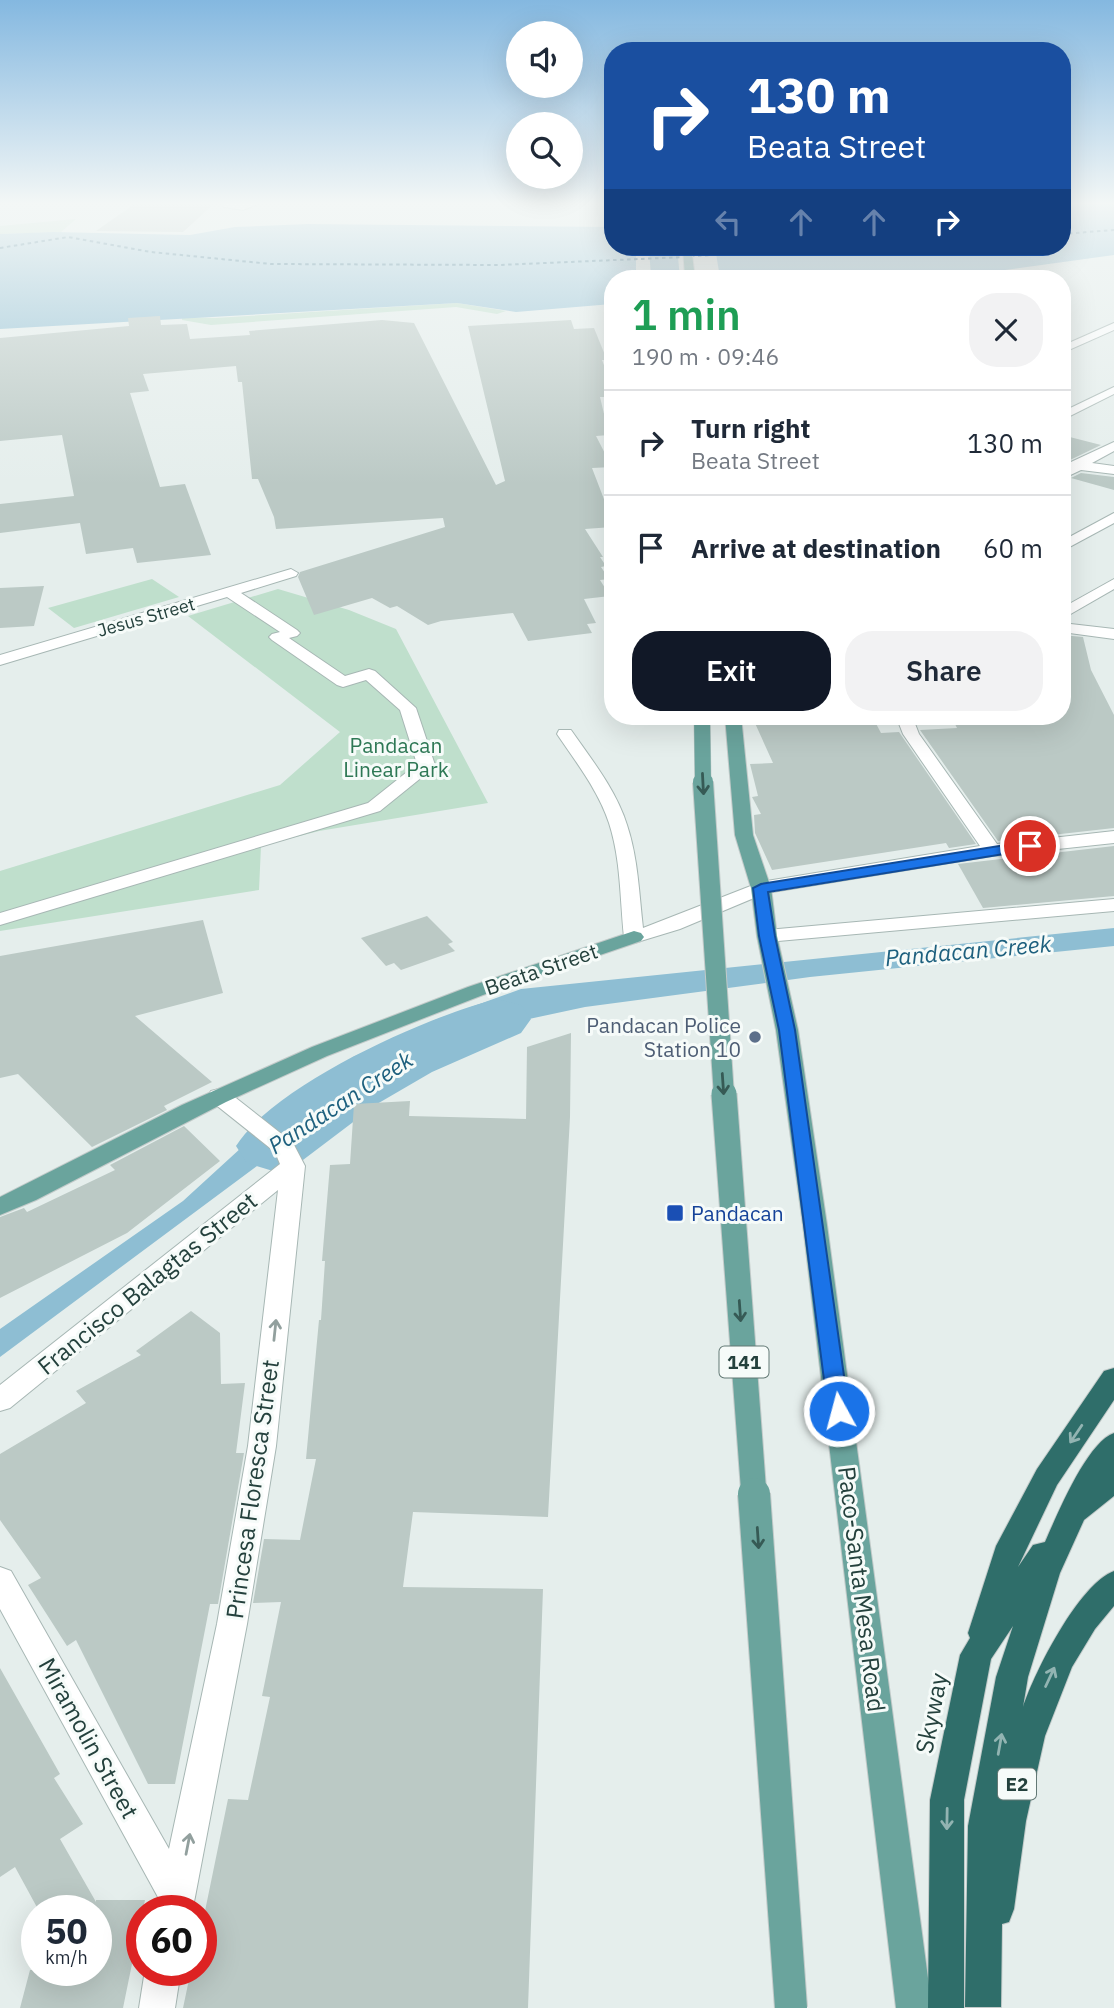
<!DOCTYPE html>
<html lang="en">
<head>
<meta charset="utf-8">
<style>
  :root { --surface:#fff; --page:#f2f2f3; --text:#1f2937; --muted:#747a83; --line:#e0e1e3; --accent:#111827 }
  body { margin:0; font-family:"IBM Plex Sans",sans-serif; background:var(--page); color:var(--text); height:100vh; display:flex; flex-direction:column; font-size:26px; white-space:nowrap }
  * { box-sizing:border-box; margin:0 }
  p { font-size:23px; color:var(--muted) }
  .icon { flex:none; width:38px; height:38px; fill:none; stroke:currentColor; stroke-width:2; stroke-linecap:round; stroke-linejoin:round }
  .map { position:relative; flex:1; overflow:hidden }
  .drawer { position:absolute; left:604px; top:270px; width:467px; height:455px; display:flex; flex-direction:column; background:var(--surface); border-radius:28px; box-shadow:0 7px 28px #0002 }
  .drawer>* { flex:none }
  .hud { position:absolute; left:604px; top:42px; width:467px; height:214px; border-radius:28px; box-shadow:0 7px 28px #0002; background:#1a4fa0; color:#fff; overflow:hidden }
  .tools { position:absolute; left:506px; top:21px; display:grid; gap:14px }
  .tools a { display:grid; place-items:center; width:77px; height:77px; border-radius:50%; background:var(--surface); box-shadow:0 7px 28px #0002; font-size:35px }
  .speed { position:absolute; left:21px; top:1895px; display:flex; gap:14px; font-size:35px; font-weight:700; text-align:center }
  .speed>* { display:grid; place-content:center; width:91px; height:91px; border-radius:50%; background:var(--surface); box-shadow:0 7px 28px #0002; line-height:1 }
  .speed small { font-size:18px; font-weight:400 }
  .speed .limit { border:10px solid #d22; background:#fff; color:#111 }
  .pin { position:absolute; display:grid; place-items:center; width:60px; height:60px; color:#fff; margin:-30px; border:4px solid #fff; border-radius:50%; box-shadow:0 2px 7px #0007 }
  .me { position:absolute; width:77px; margin:-38px; rotate:353deg; stroke-linejoin:round; filter:drop-shadow(0 0 5px #0008) }
  .turn { display:flex; align-items:center; gap:24px; height:147px; padding:0 28px; font-size:32px }
  .turn .icon { width:91px; height:91px; stroke-width:2.5 }
  .turn b { display:block; font-size:49px; line-height:60px }
  .lanes { display:flex; align-items:center; height:66px; padding:0 28px; background:#0003; justify-content:center; gap:35px; direction:ltr }
  .lanes .off { opacity:.35 }
  .round { display:grid; place-items:center; flex:none; width:74px; height:74px; border-radius:28px; background:var(--page) }
  .headline { display:flex; align-items:center; justify-content:space-between; height:119px; padding:0 28px }
  h1 { font-size:42px; font-weight:600; line-height:52px; color:#1e9e55 }
  .cta { display:flex; gap:14px; margin-top:auto; padding:14px 28px }
  .cta a { flex:1; height:80px; border-radius:28px; background:var(--accent); color:#fff; font-size:28px; font-weight:600; line-height:80px; text-align:center }
  .cta a+a { background:var(--page); color:var(--text) }
  ul { padding:0; list-style:none }
  li { display:flex; align-items:center; gap:21px; height:105px; padding:0 28px; border-top:2px solid var(--line) }
  li div { flex:1 }
  li b { display:block; font-size:26px }
  li em { font-style:normal }
  .map>svg:first-child { display:block }
  .green { fill:#bfdfcc }
  .water { fill:#8ebed3 }
  .pier { fill:#e5eeec }
  .lines { fill:none; stroke-linecap:round; stroke-linejoin:round }
  .river { fill:#8ebed3; fill-rule:evenodd }
  .ferry { stroke:#1d607e; stroke-width:2; stroke-dasharray:3.5 3.5; stroke-linecap:butt }
  .building { fill:#bbc9c5 }
  .minor-casing { stroke:#a7b7b4; stroke-width:2 }
  .major-casing { stroke:#c2cac9; stroke-width:2 }
  .highway-casing { stroke:#c2cac9; stroke-width:2 }
  .minor { fill:#fff; fill-rule:evenodd }
  .major { fill:#6aa49d; fill-rule:evenodd }
  .highway { fill:#2f6e6a; fill-rule:evenodd }
  .major-bridge-far3-casing { stroke:#c2cac9; stroke-width:17; stroke-linecap:butt }
  .major-bridge-far2-casing { stroke:#c2cac9; stroke-width:22; stroke-linecap:butt }
  .major-bridge-far1-casing { stroke:#c2cac9; stroke-width:27; stroke-linecap:butt }
  .major-bridge-casing { stroke:#c2cac9; stroke-width:34; stroke-linecap:butt }
  .major-bridge-far3 { stroke:#6aa49d; stroke-width:16 }
  .major-bridge-far2 { stroke:#6aa49d; stroke-width:20 }
  .major-bridge-far1 { stroke:#6aa49d; stroke-width:25 }
  .major-bridge { stroke:#6aa49d; stroke-width:32 }
  .oneway { stroke:#365a55 }
  .oneway2 { stroke:#92a09e }
  .oneway3 { stroke:#92b4b2 }
  .route { fill:#1a73e8; stroke:#114b97; stroke-width:2 }
  .service-dot { fill:#5c6f8a; stroke:#f6fbf9; stroke-width:2.5 }
  .transit-dot { fill:#1a4fb4; stroke:#f6fbf9; stroke-width:2.5 }
  .labels { text-anchor:middle; dominant-baseline:central; stroke-width:6; stroke-linejoin:round; paint-order:stroke }
  .far-street-label { font-size:18px; fill:#24413d; stroke:#f6fbf9 }
  .shield { fill:#f6fbf9; stroke:#637975; stroke-width:2 }
  .shield-label { font-size:19px; font-weight:bold; fill:#24413d }
  .park-label { font-size:21px; fill:#2e7855; stroke:#f6fbf9 }
  .street-label { font-size:21px; fill:#24413d; stroke:#f6fbf9 }
  .service-label { font-size:21px; fill:#4e5e75; stroke:#f6fbf9; text-anchor:end }
  .transit-label { font-size:21px; fill:#164399; stroke:#f6fbf9; text-anchor:start }
  .water-label { font-size:23px; font-style:italic; fill:#1d607e; stroke:#f6fbf9 }
  .near-street-label { font-size:24px; fill:#24413d; stroke:#f6fbf9 }
</style>
</head>
<body>
<div class="map">
<svg width="1114" height="2008" viewBox="0 0 1114 2008">
  <rect width="100%" height="100%" fill="#e5eeec"/>
  <!-- green -->
  <g class="green">
    <path d="M76 219 61 232 0 234V226Z"/>
    <path d="M457 303 506 311 497 314 456 307 211 325 182 320V317L215 318Z"/>
    <path d="M152 579 179 597 74 628 48 608Z"/>
    <path d="M278 589 349 610 396 629 488 803 319 831 261 846 259 890 0 931V871L280 785 340 732 188 616Z"/>
  </g>
  <!-- water -->
  <g class="water">
    <path d="M1062 203H1114V255L947 278H612V304L516 312 457 303 0 329V234L53 232 190 235 235 227 308 224 612 227V247H1062Z"/>
    <path d="M1114 928V946L810 977 585 1007 487 1028 381 1063 265 1160 0 1357V1329L183 1201 288 1105 353 1057 435 1020 521 989Z"/>
  </g>
  <!-- pier -->
  <g class="pier">
    <path d="M636 247H649L651 278H636Z"/>
    <path d="M677 247H715L720 278H680Z"/>
  </g>
  <g class="lines">
    <!-- river -->
    <path class="river" d="M497 999 521 1005 531 1019 521 1033 432 1072 377 1104 299 1163 273 1171 247 1163 236 1146C274 1085 427 1016 497 999Z"/>
    <!-- ferry -->
    <g class="ferry">
      <path d="M1062 234 1114 230"/>
      <path d="M0 248 68 237 151 252 271 264 499 265 685 257"/>
      <path d="M691 256 898 247"/>
    </g>
  </g>
  <!-- building -->
  <g class="building">
    <path d="M136 203H215L183 232 96 231Z"/>
    <path d="M160 316 161 325 187 324 190 339 250 335 249 331 346 323 382 320 414 323 496 485 505 481 468 326 571 320 574 329 594 328 607 360H602L608 376 610 385H607L612 397H600L609 435 596 436 612 467 592 468 612 520V527L585 529 603 557H600L606 566 601 567 609 579 600 580 610 596 584 599 596 623 587 624 592 633 528 641 513 613 441 621 428 625 397 606 390 608 372 598 314 615 298 577 300 572 445 527 443 518 276 529 274 517 258 479H252L242 382H238L236 366 143 374 149 391 130 393 160 487 185 484 211 555 137 563 133 548 86 554 80 523 0 533V504L74 496 62 435 0 441V338L129 326 128 318Z"/>
    <path d="M1062 435 1101 445 1070 460 1062 466Z"/>
    <path d="M1081 473 1114 477V490L1071 478Z"/>
    <path d="M44 586 34 626 0 628V588Z"/>
    <path d="M1062 635 1083 637 1091 670 1114 715V828L998 841 920 730 957 728 951 716H1062Z"/>
    <path d="M781 716H793L795 720 872 716 881 733 899 732 976 844 949 848 946 843 772 870 755 833 754 815 761 814 752 797 758 796 750 764 773 763 754 721Z"/>
    <path d="M1114 846V896L983 908 958 864Z"/>
    <path d="M427 916 453 942 448 944 455 951 401 970 394 963 386 966 361 938Z"/>
    <path d="M203 920 223 993 135 1016 212 1082 164 1106 167 1110 92 1147 18 1074 0 1078V956Z"/>
    <path d="M571 1033 570 1117 548 1517 413 1512 403 1587 543 1589 528 2008H183L191 1970H201V1911H205L228 1799 248 1800 270 1697 262 1696 281 1602 253 1603 264 1539 300 1540 316 1459H306L319 1320H321L325 1261H322L330 1165 350 1164 354 1104 410 1101 409 1116 526 1119 527 1047Z"/>
    <path d="M184 1126 220 1161 127 1233 0 1298V1217L24 1208 27 1212 115 1170 110 1165Z"/>
    <path d="M191 1311 220 1333 221 1384 245 1383 236 1453H244L218 1604H210L175 1784H148L76 1640 67 1646 28 1585 41 1578 0 1520V1454L86 1403 76 1391 141 1355 136 1351Z"/>
    <path d="M0 1668 60 1774 54 1778 83 1824 60 1839 96 1902V1900H145L123 2008H20L30 1970H96V1911H39L15 1867 0 1877Z"/>
  </g>
  <g class="lines">
    <defs>
      <g id="minor">
        <path d="M223 203H260L243 210 224 207Z"/>
        <path d="M1114 323V330L1062 353V346Z"/>
        <path d="M1114 387V394L1062 420V412Z"/>
        <path d="M1114 442V451L1092 463 1114 466V474L1081 470 1062 479V470L1071 462Z"/>
        <path d="M1114 513V523L1062 551V541Z"/>
        <path d="M291 569 298 573 296 576 241 593 297 630 300 633 297 636 289 638 345 676 369 669 375 671 416 708 435 765 432 769 380 811 0 925V913L368 803 417 764 400 710 366 680 343 687 337 685 272 640 269 637 272 634 280 632 227 597 0 665V655Z"/>
        <path d="M1114 579V589L1062 619V608Z"/>
        <path d="M1062 623 1114 629V639L1062 632Z"/>
        <path d="M896 716H912L919 734 997 844 1114 831V843L992 856 766 893 680 929 634 943 627 941 624 937C620 899 621 860 609 823 598 790 576 762 557 734L559 730H571C592 760 616 790 627 825 638 858 639 893 643 928L761 882 980 846 903 734Z"/>
        <path d="M1114 899V911L767 942 760 940 757 936 760 932 767 930Z"/>
        <path d="M219 1089 227 1091 293 1143 305 1166 276 1446 247 1624 195 1897 192 1911H156L159 1899 0 1609V1567L11 1571 169 1849 217 1624 248 1446 278 1190 10 1408 0 1411V1385L280 1164 275 1152 211 1101 208 1096 211 1091Z"/>
        <path d="M145 1970H181L175 2008H139Z"/>
      </g>
      <g id="major">
        <path d="M683 247H691L695 278H685Z"/>
        <path d="M725 716H741L753 835 771 888 777 936 798 1030 827 1225 932 2008H896L803 1225 776 1030 757 936 751 888 735 835Z"/>
        <path d="M634 931 641 933 644 937 641 941 483 995 327 1056 226 1102 36 1200 0 1215V1197L182 1105 312 1047 468 987Z"/>
      </g>
      <path id="highway" d="M1114 1368V1400L1057 1485 1018 1567 1033 1545 1045 1542C1057 1515 1087 1442 1114 1433V1496L1084 1520 1060 1573 1028 1677 1023 1707C1035 1671 1079 1584 1114 1571V1606L1095 1629 1072 1667 1045 1736 1026 1821 1014 1909 1009 1922 1002 1924 1001 2007H965L968 1826 996 1677 1013 1626 991 1659 964 1800V2008H928L930 1800 960 1655 970 1638 968 1633 996 1546 1037 1469 1104 1371Z"/>
    </defs>
    <!-- minor casing -->
    <use href="#minor" class="minor-casing"/>
    <!-- major casing -->
    <use href="#major" class="major-casing"/>
    <!-- highway casing -->
    <use href="#highway" class="highway-casing"/>
    <!-- minor -->
    <use href="#minor" class="minor"/>
    <!-- major -->
    <use href="#major" class="major"/>
    <!-- highway -->
    <use href="#highway" class="highway"/>
    <defs>
      <path id="major-bridge-far3" d="M702 716 703 784"/>
      <path id="major-bridge-far2" d="M703 782 724 1096"/>
      <path id="major-bridge-far1" d="M724 1094 754 1496"/>
      <path id="major-bridge" d="M754 1494 791 2008"/>
    </defs>
    <!-- major-bridge-far3 casing -->
    <use href="#major-bridge-far3" class="major-bridge-far3-casing"/>
    <!-- major-bridge-far2 casing -->
    <use href="#major-bridge-far2" class="major-bridge-far2-casing"/>
    <!-- major-bridge-far1 casing -->
    <use href="#major-bridge-far1" class="major-bridge-far1-casing"/>
    <!-- major-bridge casing -->
    <use href="#major-bridge" class="major-bridge-casing"/>
    <!-- major-bridge-far3 -->
    <use href="#major-bridge-far3" class="major-bridge-far3"/>
    <!-- major-bridge-far2 -->
    <use href="#major-bridge-far2" class="major-bridge-far2"/>
    <!-- major-bridge-far1 -->
    <use href="#major-bridge-far1" class="major-bridge-far1"/>
    <!-- major-bridge -->
    <use href="#major-bridge" class="major-bridge"/>
  </g>
  <!-- one-way arrows -->
  <defs><path id="oneway-shaft" d="M-6 0H5M1.5-3L5.5 0L1.5 3" fill="none" stroke-width="1.6" stroke-linecap="round" stroke-linejoin="round" transform="scale(1.75)"/></defs>
  <g class="oneway">
    <use href="#oneway-shaft" transform="translate(703 784) rotate(87)"/>
    <use href="#oneway-shaft" transform="translate(723 1084) rotate(86)"/>
    <use href="#oneway-shaft" transform="translate(740 1311) rotate(86)"/>
    <use href="#oneway-shaft" transform="translate(758 1538) rotate(86)"/>
  </g>
  <g class="oneway2">
    <use href="#oneway-shaft" transform="translate(275 1330) rotate(-84)"/>
    <use href="#oneway-shaft" transform="translate(188 1844) rotate(-79)"/>
  </g>
  <g class="oneway3">
    <use href="#oneway-shaft" transform="translate(1076 1434) rotate(124)"/>
    <use href="#oneway-shaft" transform="translate(1050 1677) rotate(-65)"/>
    <use href="#oneway-shaft" transform="translate(1000 1744) rotate(-80)"/>
    <use href="#oneway-shaft" transform="translate(947 1819) rotate(91)"/>
  </g>
  <!-- sky -->
  <linearGradient id="sky" x2="0" y2="1"><stop stop-color="#84b8e0"/><stop offset="0.42" stop-color="#f3f7f6"/><stop offset="1" stop-color="#f3f7f6" stop-opacity="0"/></linearGradient>
  <rect width="1114" height="484" fill="url(#sky)"/>
  <!-- route -->
  <path class="route" d="M1030 841 1037 846 1035 849 768 892 775 936 795 1030 849 1411 846 1417 839 1419 831 1417 828 1411 779 1030 759 936 753 888 761 884Z"/>
  <!-- markers -->
  <circle class="service-dot" cx="755" cy="1037" r="7"/>
  <rect class="transit-dot" x="666" y="1204" width="18" height="18" rx="3.5"/>
  <g class="labels">
    <!-- far-street labels -->
    <g class="far-street-label">
      <text transform="translate(146 617) rotate(-16)">Jesus Street</text>
    </g>
    <!-- shield labels -->
    <g class="shield">
      <rect x="719.5" y="1346.5" width="49" height="31" rx="5"/>
      <rect x="998" y="1768.5" width="38" height="31" rx="5"/>
    </g>
    <g class="shield-label">
      <text x="744" y="1362">141</text>
      <text x="1017" y="1784">E2</text>
    </g>
    <!-- park labels -->
    <g class="park-label">
      <text x="396" y="745">Pandacan<tspan x="396" dy="24">Linear Park</tspan></text>
    </g>
    <!-- street labels -->
    <g class="street-label">
      <text transform="translate(541 969) rotate(-19)">Beata Street</text>
    </g>
    <!-- service labels -->
    <g class="service-label">
      <text x="741" y="1025">Pandacan Police<tspan x="741" dy="24">Station 10</tspan></text>
    </g>
    <!-- transit labels -->
    <g class="transit-label">
      <text x="691" y="1213">Pandacan</text>
    </g>
    <!-- water labels -->
    <g class="water-label">
      <text transform="translate(968 950) rotate(-5)">Pandacan Creek</text>
      <text transform="translate(340 1102) rotate(-33)">Pandacan Creek</text>
    </g>
    <!-- near-street labels -->
    <g class="near-street-label">
      <text transform="translate(147 1283) rotate(-39)">Francisco Balagtas Street</text>
      <text transform="translate(252 1489) rotate(-82)">Princesa Floresca Street</text>
      <text transform="translate(862 1589) rotate(83)">Paco-Santa Mesa Road</text>
      <text transform="translate(931 1713) rotate(-79)">Skyway</text>
      <text transform="translate(89 1738) rotate(61)">Miramolin Street</text>
    </g>
  </g>
</svg>
<div class="tools">
<a><svg class="icon" aria-label="sound" viewBox="0 0 24 24"><path d="M4 9h4l5-4v14l-5-4H4zM17 9q2 3 0 6"/></svg></a>
<a><svg class="icon" aria-label="search" viewBox="0 0 24 24"><circle cx="10" cy="10" r="6"/><path d="M15 15l6 6"/></svg></a>
</div>
<div class="speed"><div>50<small>km/h</small></div><div class="limit">60</div></div>
<div class="pin" style="left:1030px;top:846px;background:#d93025"><svg class="icon" aria-label="arrive" viewBox="0 0 24 24"><path d="M6 21V4h12l-3 4 3 4H6"/></svg></div>
<svg class="me" style="left:839px;top:1411px" viewBox="-20 -20 40 40"><circle r="17" fill="#1a73e8" stroke="#fff" stroke-width="3"/><path d="M0-11L8 9 0 5-8 9z" fill="#fff"/></svg>
<div class="hud">
<div class="turn"><svg class="icon" aria-label="right" viewBox="0 0 24 24"><path d="M7 20v-9h11M14 6l5 5-5 5"/></svg><div><b>130 m</b>Beata Street</div></div>
<div class="lanes"><svg class="icon off" aria-label="left" viewBox="0 0 24 24"><path d="M17 20v-9H6M10 6l-5 5 5 5"/></svg><svg class="icon off" aria-label="ahead" viewBox="0 0 24 24"><path d="M12 20V5M6 11l6-6 6 6"/></svg><svg class="icon off" aria-label="ahead" viewBox="0 0 24 24"><path d="M12 20V5M6 11l6-6 6 6"/></svg><svg class="icon" aria-label="right" viewBox="0 0 24 24"><path d="M7 20v-9h11M14 6l5 5-5 5"/></svg></div>
</div>
<section class="drawer">
<div class="headline"><div><h1>1 min</h1><p>190 m · 09:46</p></div><a class="round"><svg class="icon" aria-label="close" viewBox="0 0 24 24"><path d="M6 6l12 12M18 6L6 18"/></svg></a></div>
<ul>
<li><svg class="icon" aria-label="right" viewBox="0 0 24 24"><path d="M7 20v-9h11M14 6l5 5-5 5"/></svg><div><b>Turn right</b><p>Beata Street</p></div><em>130 m</em></li>
<li><svg class="icon" aria-label="arrive" viewBox="0 0 24 24"><path d="M6 21V4h12l-3 4 3 4H6"/></svg><div><b>Arrive at destination</b></div><em>60 m</em></li>
</ul>
<div class="cta"><a>Exit</a><a>Share</a></div>
</section>
</div>
</body>
</html>
